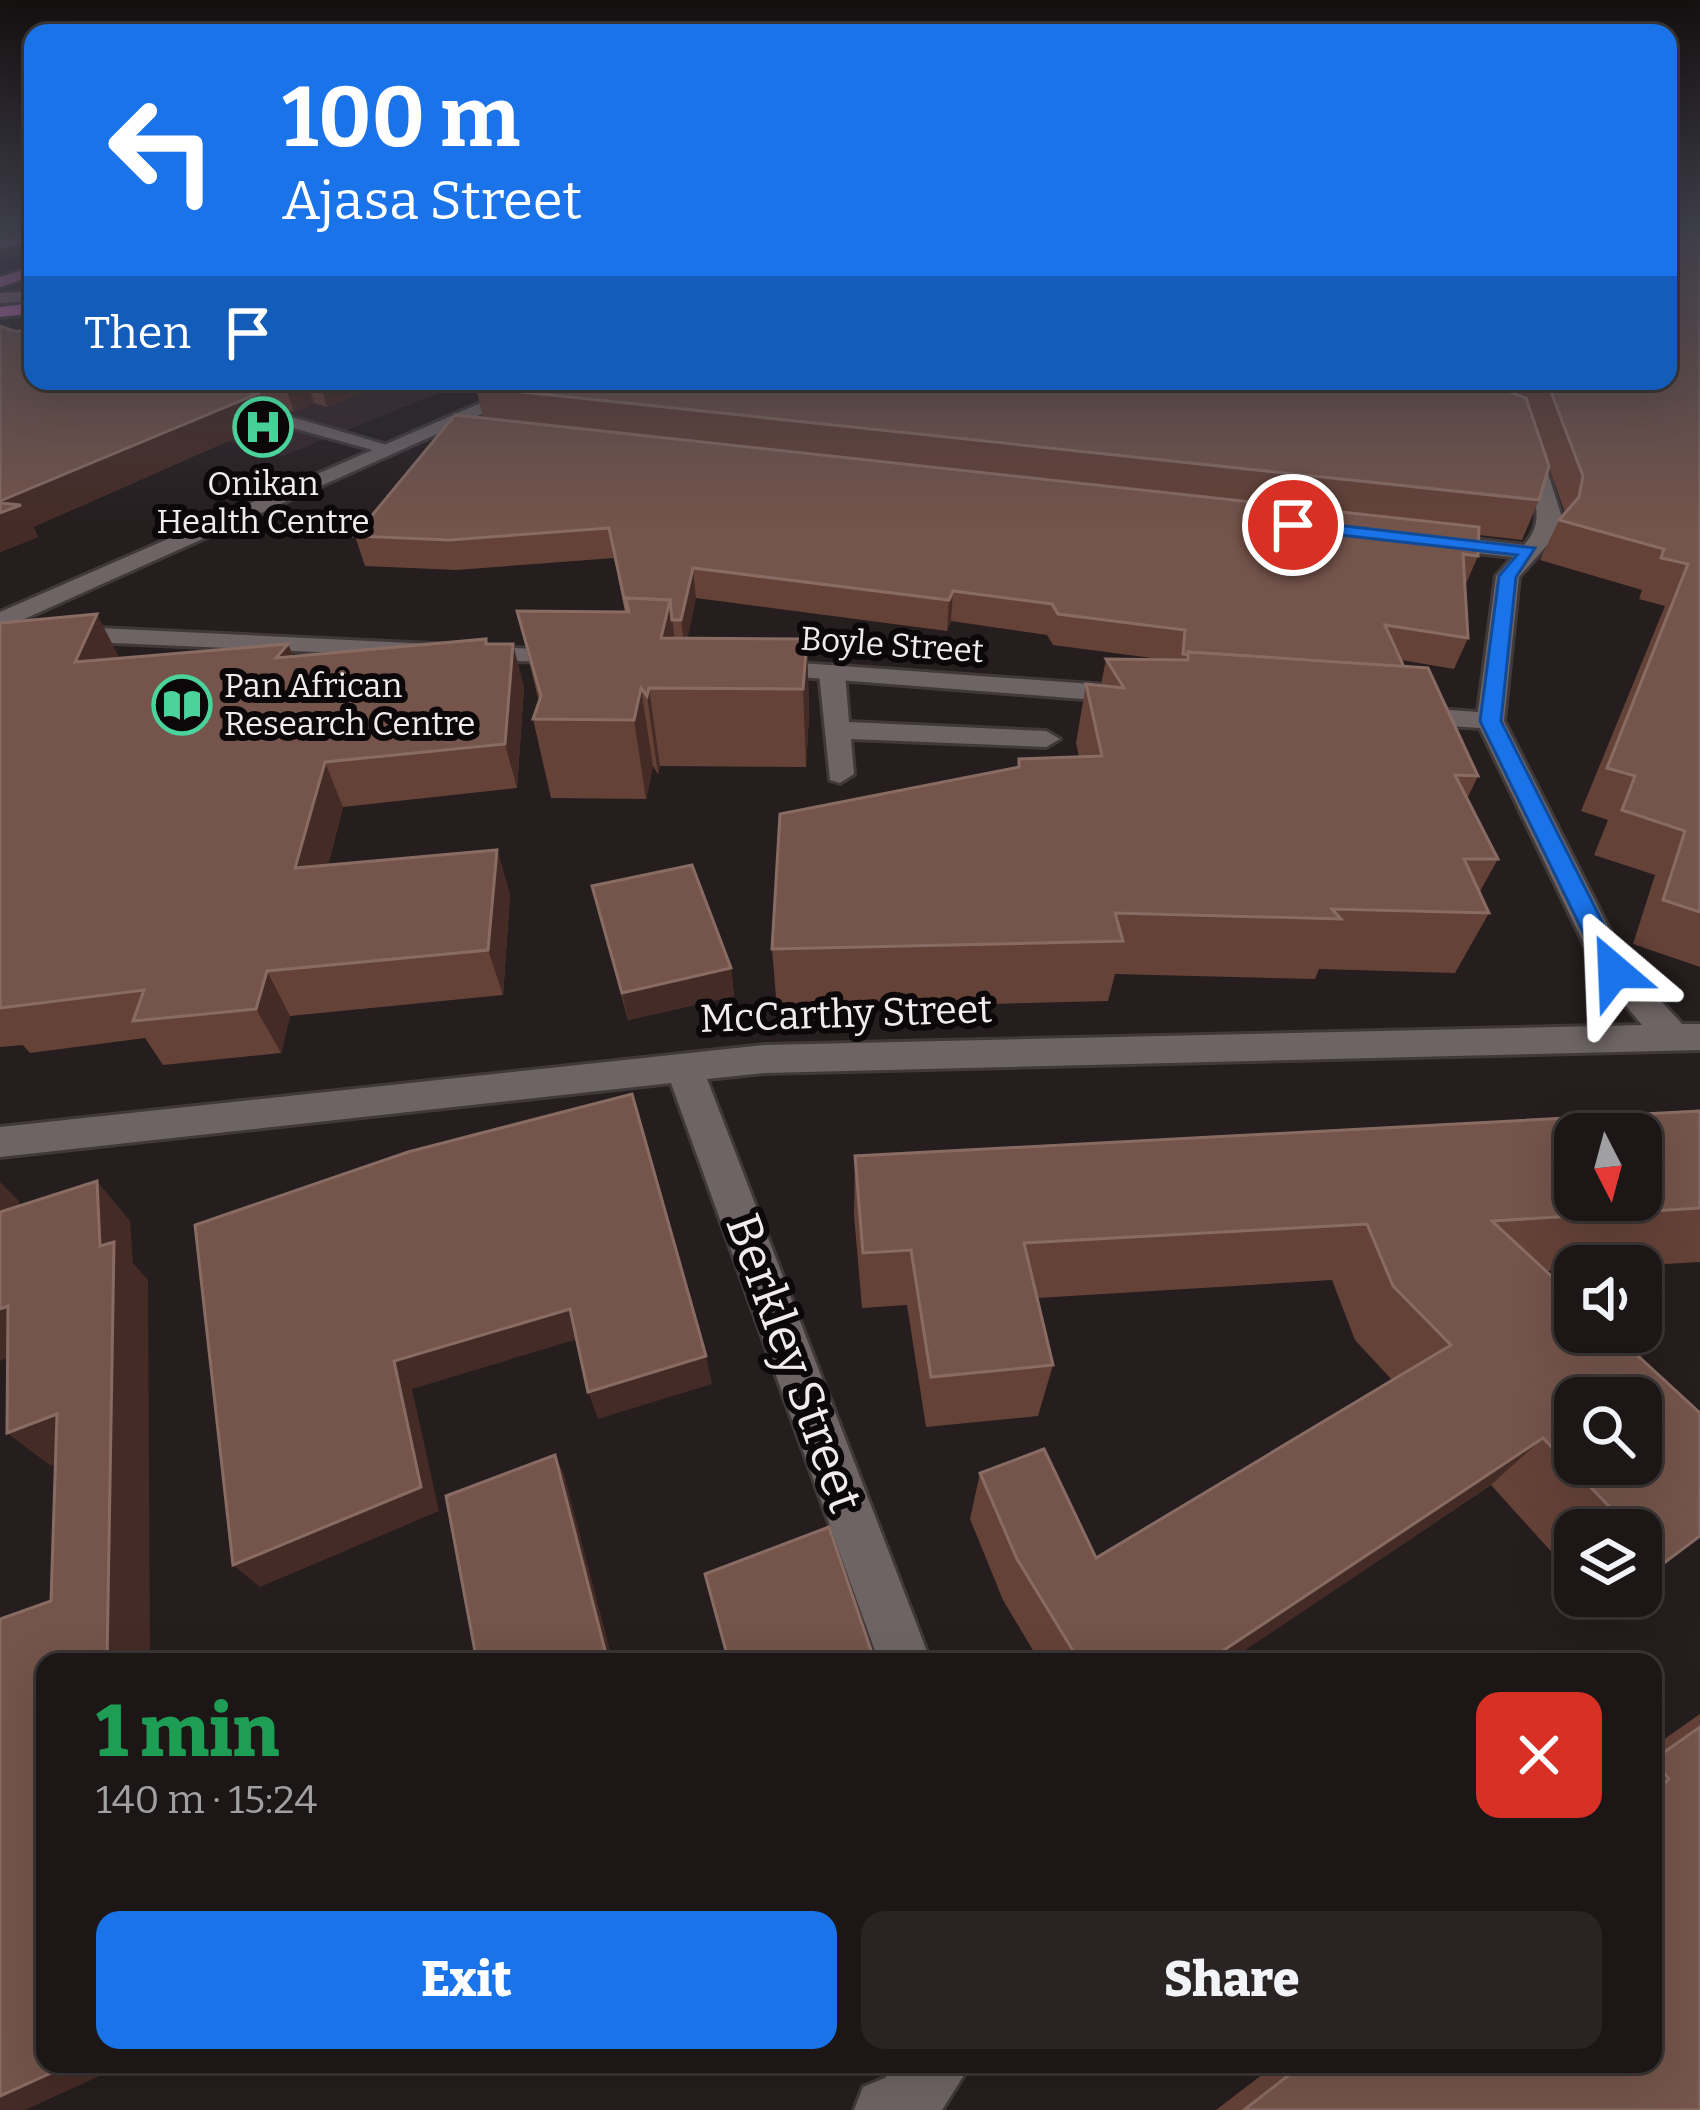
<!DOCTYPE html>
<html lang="en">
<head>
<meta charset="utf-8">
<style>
  :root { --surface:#1c1616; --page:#292323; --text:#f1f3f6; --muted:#a09fa1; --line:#3a3535; --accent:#1a73e8 }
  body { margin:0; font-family:Bitter,serif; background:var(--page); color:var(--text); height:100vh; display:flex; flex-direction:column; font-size:45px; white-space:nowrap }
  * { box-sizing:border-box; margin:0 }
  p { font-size:39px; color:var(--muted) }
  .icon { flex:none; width:66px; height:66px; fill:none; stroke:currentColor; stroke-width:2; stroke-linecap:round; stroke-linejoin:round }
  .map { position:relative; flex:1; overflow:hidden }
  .sheet { position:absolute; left:36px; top:1653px; width:1626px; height:420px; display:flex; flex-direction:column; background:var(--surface); border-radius:24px; box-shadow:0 12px 48px #0002,0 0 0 3px var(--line) }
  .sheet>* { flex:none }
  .hud { position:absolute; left:24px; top:24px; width:1653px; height:366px; border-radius:24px; box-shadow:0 12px 48px #0002,0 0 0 3px var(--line); background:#1a73e8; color:#fff; overflow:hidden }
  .needle { width:78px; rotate:174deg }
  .tools { position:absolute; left:1554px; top:1113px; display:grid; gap:24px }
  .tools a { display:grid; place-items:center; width:108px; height:108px; border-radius:24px; background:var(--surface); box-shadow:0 12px 48px #0002,0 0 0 3px var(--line); font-size:60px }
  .pin { position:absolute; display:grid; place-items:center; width:102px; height:102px; color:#fff; margin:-51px; border:6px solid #fff; border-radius:50%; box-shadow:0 3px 12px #0007 }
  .me { position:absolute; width:132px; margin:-66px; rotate:334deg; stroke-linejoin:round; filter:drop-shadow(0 0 9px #0008) }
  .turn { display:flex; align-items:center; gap:42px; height:252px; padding:0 60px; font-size:54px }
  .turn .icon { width:156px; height:156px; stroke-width:2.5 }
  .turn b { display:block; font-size:84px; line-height:102px }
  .then { display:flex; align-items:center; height:114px; padding:0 60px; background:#0003; gap:24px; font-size:45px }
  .round { display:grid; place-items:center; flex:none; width:126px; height:126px; border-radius:24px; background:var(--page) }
  .summary { display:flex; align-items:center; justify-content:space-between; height:204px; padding:0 60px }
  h1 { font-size:72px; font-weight:800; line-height:90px; color:#1e9e55 }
  .primary-button { display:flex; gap:24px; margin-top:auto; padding:24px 60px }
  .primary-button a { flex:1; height:138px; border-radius:24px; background:var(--accent); color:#fff; font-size:48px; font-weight:800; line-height:138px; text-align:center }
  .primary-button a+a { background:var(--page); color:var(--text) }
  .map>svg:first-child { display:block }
  .built { fill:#352629 }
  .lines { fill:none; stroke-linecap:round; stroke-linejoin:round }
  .canal { fill:#160824; fill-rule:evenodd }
  .service-casing { stroke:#40393a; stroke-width:6 }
  .minor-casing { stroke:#40393a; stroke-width:6 }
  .secondary-casing { stroke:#40393a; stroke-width:6 }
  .motorway-casing { stroke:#40393a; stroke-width:6 }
  .service { fill:#6e6465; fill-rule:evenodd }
  .minor { fill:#6e6465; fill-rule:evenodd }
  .secondary { fill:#916a85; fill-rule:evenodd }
  .motorway { fill:#e277cf; fill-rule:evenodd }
  .wall { fill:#654238 }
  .shaded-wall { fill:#452b25 }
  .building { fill:#74544b; stroke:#886c64; stroke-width:3; fill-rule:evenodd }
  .route { fill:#1a73e8; stroke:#114b97; stroke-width:3 }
  .labels { text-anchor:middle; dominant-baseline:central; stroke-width:12; stroke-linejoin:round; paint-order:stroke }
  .far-poi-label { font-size:33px; fill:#f2ebec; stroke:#0c0809 }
  .far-street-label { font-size:33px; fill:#f2ebec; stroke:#0c0809 }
  .street-label { font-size:39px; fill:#f2ebec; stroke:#0c0809 }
  .near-street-label { font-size:48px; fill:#f2ebec; stroke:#0c0809 }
</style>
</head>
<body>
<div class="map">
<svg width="1700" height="2110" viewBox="0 0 1700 2110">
  <rect width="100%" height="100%" fill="#251d1e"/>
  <!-- built -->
  <path class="built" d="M79 381H468L283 456 60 398Z"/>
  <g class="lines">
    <!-- canal -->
    <path class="canal" d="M33 252V269L0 279V261Z"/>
    <defs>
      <g id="service">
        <path d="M210 397H224L397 448 380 452 210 405Z"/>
        <path d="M832 665 845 673 849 722 1046 731 1060 739 1046 747 851 739 854 774 840 783 830 780 819 673Z"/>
      </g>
      <g id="minor">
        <path d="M531 381H555L13 624 578 651 591 659 587 664 0 638V612Z"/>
        <path d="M1522 441 1539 445 1561 514 1557 534 1519 577 1504 721 1627 964 1682 1024H1700V1050L765 1073 707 1079 931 1662H879L671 1083 0 1157V1127L765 1045 1642 1025 1597 971 1480 728 1405 723 1392 715 1405 707 1478 712 1496 576 1513 557 1431 548 1420 541 1431 534 1524 545C1556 510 1516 478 1522 441Z"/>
        <path d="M759 660 1134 687 1147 695 1134 703 750 673 746 668Z"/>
        <path d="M897 2064H971L942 2110H854L863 2087 885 2078Z"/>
      </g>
      <path id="secondary" d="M33 291V301L0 303V293Z"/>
      <g id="motorway">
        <path d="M33 232V240L0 249V241Z"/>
        <path d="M33 267V276L0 287V277Z"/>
        <path d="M33 303V313L0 317V307Z"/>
      </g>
    </defs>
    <!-- service casing -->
    <use href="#service" class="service-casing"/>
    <!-- minor casing -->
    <use href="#minor" class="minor-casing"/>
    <!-- secondary casing -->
    <use href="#secondary" class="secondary-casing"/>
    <!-- motorway casing -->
    <use href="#motorway" class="motorway-casing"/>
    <!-- service -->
    <use href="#service" class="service"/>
    <!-- minor -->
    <use href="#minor" class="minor"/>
    <!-- secondary -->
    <use href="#secondary" class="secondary"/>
    <!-- motorway -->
    <use href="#motorway" class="motorway"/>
  </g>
  <!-- wall -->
  <g class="wall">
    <path d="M1700 235V967L1633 944 1655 875 1594 855 1608 820 1581 811 1665 606 1639 599 1642 590 1540 560 1559 520 1565 513 1549 467 1539 500 1522 540 1479 535 1478 556 1465 586 1468 638 1454 669 1401 660 1478 776 1467 799 1498 859 1479 893 1489 913 1455 973 1319 969 1315 979 1115 974 1108 1001 777 1009 772 949 1018 767 1019 759 1079 757 1076 743 1086 684 1101 685 1106 659 1167 660 1053 645 1047 635 951 621 947 631 696 598 687 638 807 639 809 715 806 767 660 766 658 774 653 766 646 799 551 798 533 719 539 702 517 611 625 612 614 558 456 570 365 566 355 536 483 418 476 387 490 381H1668Z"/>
    <path d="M33 381H391L327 407 314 403 294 412 260 402 267 424 33 527 38 537 0 552Z"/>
    <path d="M0 623 119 658 288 644 293 656 488 644 524 687 517 788 343 807 328 865 497 850 510 895 503 995 290 1016 281 1053 163 1065 145 1038 30 1053 23 1045 0 1047Z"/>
    <path d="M592 886 731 968 734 996 628 1020Z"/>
    <path d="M1700 1111V1262L1630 1266H1575V1269L1546 1271 1664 1563 1641 1577V1530H1575V1578L1491 1485 1227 1662H1040L1003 1600 970 1519 980 1473 1096 1558 1392 1380 1355 1340 1332 1280 1037 1298 1053 1365 1038 1416 926 1427 907 1305 862 1308 854 1215 855 1156Z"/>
    <path d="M1591 1596H1611L1598 1604Z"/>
    <path d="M1700 1714V2110H1216L1276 2064H1653V1747Z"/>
  </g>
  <!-- shaded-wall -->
  <g class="shaded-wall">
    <path d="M287 381H307L314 403 294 412 284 382Z"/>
    <path d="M319 381H391L327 407Z"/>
    <path d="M257 394 267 424 33 527 38 537 0 552V501Z"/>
    <path d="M693 568 696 598 685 651 681 620Z"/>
    <path d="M953 591 951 621 947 631 949 600Z"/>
    <path d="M670 600 679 676 661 638Z"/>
    <path d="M97 614 119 657 99 705 75 662Z"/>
    <path d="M807 639 809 715 806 767 803 689Z"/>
    <path d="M288 644 306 687 276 658Z"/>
    <path d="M513 644 524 687 517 788 505 744Z"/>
    <path d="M641 688 653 766 646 799 634 720Z"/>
    <path d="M649 688 660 766 658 774 647 696Z"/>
    <path d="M325 762 343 807 316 913 295 868Z"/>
    <path d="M497 850 510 895 503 995 488 950Z"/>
    <path d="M731 968 734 996 628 1020 622 993Z"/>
    <path d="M267 971 290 1016 281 1053 256 1009Z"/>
    <path d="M97 1181 130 1221 133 1263 148 1280 150 1662H107Z"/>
    <path d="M0 1182 19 1201 21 1257 0 1237Z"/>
    <path d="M8 1306 48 1343 0 1361V1309Z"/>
    <path d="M570 1309 581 1338 412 1389 439 1511 260 1587 233 1565 394 1361Z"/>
    <path d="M706 1356 712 1384 598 1419 588 1392Z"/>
    <path d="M57 1414 98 1448 51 1466 7 1433Z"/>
    <path d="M1543 1438 1491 1485 1227 1662H1206Z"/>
    <path d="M555 1455 564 1474 613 1662H608Z"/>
    <path d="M71 2064H126L25 2110H0V2096Z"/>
  </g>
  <!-- building -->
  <g class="building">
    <path d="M1668 232 1700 235V912L1663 900 1685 831 1622 810 1635 776 1607 768 1688 564 1661 558 1664 549 1559 520 1579 497 1583 476 1548 384 1540 381H1668Z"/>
    <path d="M0 326 17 332 33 326V381H210L257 394 0 501Z"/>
    <path d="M490 381H1481L1526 398 1549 466 1539 500 476 387Z"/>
    <path d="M455 415 1479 527 1478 556 1463 554 1468 638 1385 625 1404 667 1188 652V655L1183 654 1185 630 1058 614 1052 604 953 591 949 600 693 568 681 620H672L670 600 626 598 628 612H627L609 528 449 540 355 536Z"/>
    <path d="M0 503 21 505 0 513Z"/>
    <path d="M626 598 670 600 661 638 807 639 803 689 649 688 647 696 641 688 634 720 533 719 541 696 517 611 629 612Z"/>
    <path d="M97 614 75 662 288 644 276 658 486 639V644H513L505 744 325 762 295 868 497 850 488 950 267 971 256 1009 133 1021 144 990 0 1008V623Z"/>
    <path d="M1188 652 1428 668 1478 776 1455 775 1498 859H1464L1489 913 1332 909 1341 919 1115 913 1123 941 772 949 780 814 1019 767V759L1102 756 1086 684 1124 688 1106 659 1188 660Z"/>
    <path d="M692 865 731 968 622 993 592 886Z"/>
    <path d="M632 1094 706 1356 588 1392 570 1309 394 1361 421 1487 233 1565 195 1225 408 1152Z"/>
    <path d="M1700 1111V1208L1492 1221 1575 1298V1332H1612L1700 1413V1536L1664 1563 1641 1539V1530H1632L1543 1438 1206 1662H1080L1017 1559 980 1473 1044 1449 1096 1558 1451 1345 1393 1286 1367 1224 1024 1243 1053 1365 931 1377 911 1250 863 1253 855 1156ZM1575 1134H1641V1200H1575ZM1575 1398H1641V1464H1575Z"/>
    <path d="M97 1181 100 1246 114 1242 107 1662H45V2064H71L0 2096V1619L51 1601 57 1414 7 1433 8 1306 0 1309V1212Z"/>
    <path d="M555 1455 608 1662H477L446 1496Z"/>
    <path d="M829 1527 875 1662H729L705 1574Z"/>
    <path d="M1700 1727V2110H1244L1303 2064H1653V1792L1669 1779 1653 1760Z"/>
  </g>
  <!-- sky -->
  <linearGradient id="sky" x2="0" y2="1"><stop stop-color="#141010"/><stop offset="0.44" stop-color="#40404c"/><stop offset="1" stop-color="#40404c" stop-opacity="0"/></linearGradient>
  <rect width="1700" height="528" fill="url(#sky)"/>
  <!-- route -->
  <path class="route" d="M1293 520 1535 548 1516 577 1501 721 1627 971 1623 977H1605L1602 971 1480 721 1499 576 1517 555 1287 529Z"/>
  <!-- icons -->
  <defs>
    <symbol id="hospital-ring" viewBox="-11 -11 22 22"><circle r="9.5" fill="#0c0809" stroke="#4ad49c" stroke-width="1.5"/><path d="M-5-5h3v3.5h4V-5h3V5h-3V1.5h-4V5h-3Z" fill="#4ad49c"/></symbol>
    <symbol id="library-ring" viewBox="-11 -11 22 22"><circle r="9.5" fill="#0c0809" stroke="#4ad49c" stroke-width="1.5"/><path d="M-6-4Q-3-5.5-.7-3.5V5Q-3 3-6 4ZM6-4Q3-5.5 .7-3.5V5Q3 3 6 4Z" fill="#4ad49c"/></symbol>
  </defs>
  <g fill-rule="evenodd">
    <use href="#hospital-ring" x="230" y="394" width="66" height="66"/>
    <use href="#library-ring" x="149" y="672" width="66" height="66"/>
  </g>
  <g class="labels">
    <!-- far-poi labels -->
    <g class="far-poi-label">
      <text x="263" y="484">Onikan<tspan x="263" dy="38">Health Centre</tspan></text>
      <text x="224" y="686" text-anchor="start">Pan African<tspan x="224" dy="38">Research Centre</tspan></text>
    </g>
    <!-- far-street labels -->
    <g class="far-street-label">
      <text transform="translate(892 645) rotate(4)">Boyle Street</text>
    </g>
    <!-- street labels -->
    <g class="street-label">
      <text transform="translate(846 1014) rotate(-2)">McCarthy Street</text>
    </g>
    <!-- near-street labels -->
    <g class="near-street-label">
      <text transform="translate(794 1363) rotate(70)">Berkley Street</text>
    </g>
  </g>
</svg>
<div class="tools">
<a><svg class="needle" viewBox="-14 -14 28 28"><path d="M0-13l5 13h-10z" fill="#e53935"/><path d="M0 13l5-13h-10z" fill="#a09fa1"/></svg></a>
<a><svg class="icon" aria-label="sound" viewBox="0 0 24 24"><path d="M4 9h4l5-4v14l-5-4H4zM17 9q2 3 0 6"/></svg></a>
<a><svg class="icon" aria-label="search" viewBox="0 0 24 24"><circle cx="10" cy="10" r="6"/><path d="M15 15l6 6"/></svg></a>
<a><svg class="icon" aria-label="layers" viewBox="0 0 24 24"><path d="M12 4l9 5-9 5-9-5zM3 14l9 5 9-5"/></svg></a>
</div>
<div class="pin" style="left:1293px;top:525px;background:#d93025"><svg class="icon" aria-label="arrive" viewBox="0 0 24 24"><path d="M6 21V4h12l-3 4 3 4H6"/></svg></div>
<svg class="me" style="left:1614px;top:971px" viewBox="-20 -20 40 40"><path d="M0-17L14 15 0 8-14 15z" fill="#1a73e8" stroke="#fff" stroke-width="4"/></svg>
<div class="hud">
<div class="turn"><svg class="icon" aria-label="left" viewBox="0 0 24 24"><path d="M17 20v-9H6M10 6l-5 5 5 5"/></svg><div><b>100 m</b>Ajasa Street</div></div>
<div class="then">Then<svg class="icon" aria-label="arrive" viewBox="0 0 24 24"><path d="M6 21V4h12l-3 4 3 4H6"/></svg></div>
</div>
<section class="sheet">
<div class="summary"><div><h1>1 min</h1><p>140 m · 15:24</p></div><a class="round" style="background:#d93025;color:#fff"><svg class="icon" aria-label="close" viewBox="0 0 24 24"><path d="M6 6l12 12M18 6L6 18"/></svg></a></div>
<div class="primary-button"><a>Exit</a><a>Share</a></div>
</section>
</div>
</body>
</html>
